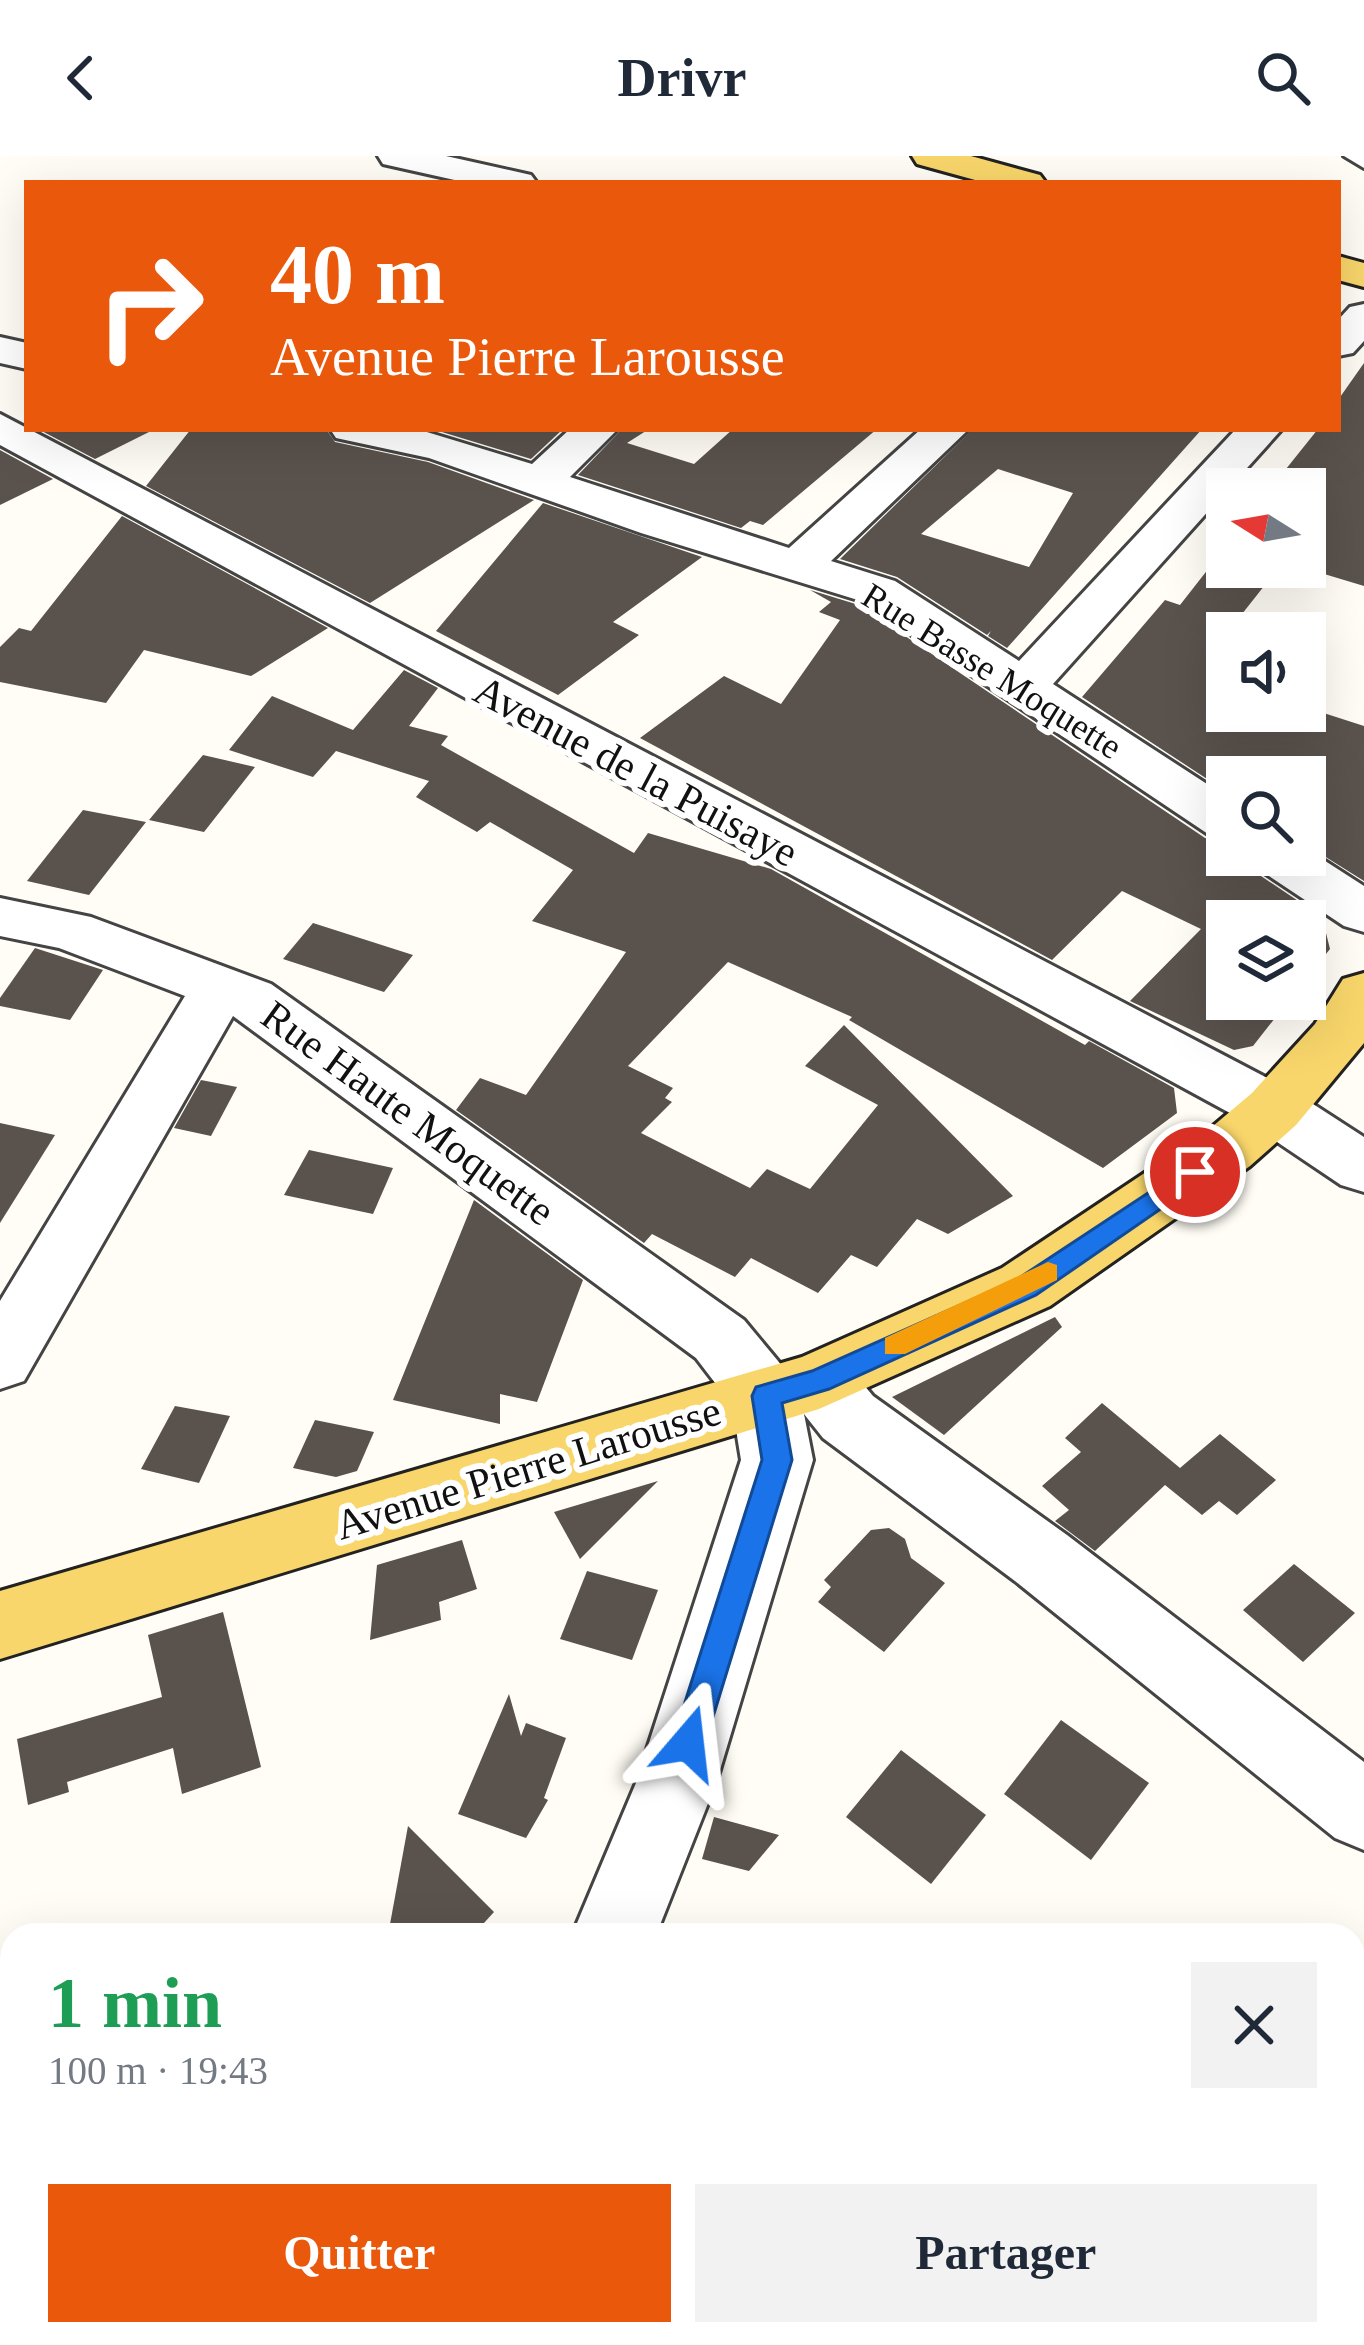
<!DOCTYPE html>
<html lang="fr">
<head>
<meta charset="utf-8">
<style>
  :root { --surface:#fff; --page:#f2f2f3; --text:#1f2937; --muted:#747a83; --accent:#ea580c }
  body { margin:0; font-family:Georgia,serif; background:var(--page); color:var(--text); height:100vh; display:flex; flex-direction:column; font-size:45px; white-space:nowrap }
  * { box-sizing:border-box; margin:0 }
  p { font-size:39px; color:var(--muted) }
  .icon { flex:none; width:66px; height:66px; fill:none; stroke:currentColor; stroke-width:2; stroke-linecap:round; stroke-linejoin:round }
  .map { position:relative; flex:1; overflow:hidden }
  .panel { position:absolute; left:0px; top:1767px; width:1365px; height:423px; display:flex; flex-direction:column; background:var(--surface); border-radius:36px 36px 0 0; box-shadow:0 12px 48px #0002 }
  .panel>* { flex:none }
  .hud { position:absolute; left:24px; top:24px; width:1317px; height:252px; border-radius:0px; box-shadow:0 12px 48px #0002; background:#ea580c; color:#fff; overflow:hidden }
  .needle { width:78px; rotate:281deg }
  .fabs { position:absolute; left:1206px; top:312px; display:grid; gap:24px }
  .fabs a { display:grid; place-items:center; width:120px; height:120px; border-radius:0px; background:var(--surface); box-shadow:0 12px 48px #0002; font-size:60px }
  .pin { position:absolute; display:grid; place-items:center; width:102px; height:102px; color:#fff; margin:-51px; border:6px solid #fff; border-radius:50%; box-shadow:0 3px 12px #0007 }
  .me { position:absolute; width:132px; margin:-66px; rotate:17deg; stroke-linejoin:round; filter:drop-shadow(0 0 9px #0008) }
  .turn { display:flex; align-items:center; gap:42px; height:252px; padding:0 48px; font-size:54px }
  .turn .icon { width:156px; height:156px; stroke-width:2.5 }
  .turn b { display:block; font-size:84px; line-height:102px }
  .round { display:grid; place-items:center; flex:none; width:126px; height:126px; border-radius:0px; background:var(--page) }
  .headline { display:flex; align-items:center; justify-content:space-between; height:204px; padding:0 48px }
  h1 { font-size:72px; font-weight:700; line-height:90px; color:#1e9e55 }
  .action { display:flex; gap:24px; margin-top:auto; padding:24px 48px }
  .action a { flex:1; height:138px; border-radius:0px; background:var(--accent); color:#fff; font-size:48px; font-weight:700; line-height:138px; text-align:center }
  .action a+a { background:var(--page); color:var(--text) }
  header { display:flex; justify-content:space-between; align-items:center; height:156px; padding:0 48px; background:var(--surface); font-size:54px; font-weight:700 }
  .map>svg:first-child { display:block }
  .building { fill:#5a524d; fill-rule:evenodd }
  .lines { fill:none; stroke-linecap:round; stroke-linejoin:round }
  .minor-casing { stroke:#444; stroke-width:6 }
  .major-casing { stroke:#222; stroke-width:6 }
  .minor { fill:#fff; fill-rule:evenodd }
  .major { fill:#f9d66b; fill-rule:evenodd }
  .route { fill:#1a73e8; stroke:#114b97; stroke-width:3 }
  .slow { fill:#f59e0b }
  .labels { text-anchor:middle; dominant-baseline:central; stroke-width:12; stroke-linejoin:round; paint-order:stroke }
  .far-street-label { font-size:36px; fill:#111; stroke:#fff }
  .street-label { font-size:42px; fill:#111; stroke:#fff }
</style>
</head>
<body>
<header><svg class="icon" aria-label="back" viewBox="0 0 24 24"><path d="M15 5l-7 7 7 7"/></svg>Drivr<svg class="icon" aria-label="search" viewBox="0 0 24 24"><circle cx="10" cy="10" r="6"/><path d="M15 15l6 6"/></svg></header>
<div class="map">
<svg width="1364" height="2189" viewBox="0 0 1364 2189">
  <rect width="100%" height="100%" fill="#fffdf5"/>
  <!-- building -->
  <g class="building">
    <path d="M1364 207V430L1301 411 1305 333H1270L1318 273H1338V244Z"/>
    <path d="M38 273H155L95 303Z"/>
    <path d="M191 273H326L335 286 428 306 534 344 370 447 146 330Z"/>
    <path d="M432 273H563L531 303Z"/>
    <path d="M622 273H649L627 287 694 308 733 273H877L763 369 750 365 741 372 578 319Z"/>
    <path d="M973 273H1202L1007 492 988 480 991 475 987 479 897 421 840 403ZM998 313 1073 337 1029 411 921 378Z"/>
    <path d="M0 294 53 323 0 349Z"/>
    <path d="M543 347 702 401 613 466 639 479 558 539 436 475Z"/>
    <path d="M122 360 328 472 251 520 144 494 106 547 0 526V491L19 472 31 475Z"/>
    <path d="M1227 389V411H1279L1227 477V555L1305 551 1364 570V725L1305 688V621H1227V636L1082 541 1165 444 1180 449Z"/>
    <path d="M810 434 859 449 1205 682 1227 687V699H1245L1255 716 1322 761 1330 793 1305 824V765H1227V843H1290L1253 890 1234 894 1130 845 1201 773 1122 735 1052 804 640 582 724 520 781 548 840 464 819 456 831 446Z"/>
    <path d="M404 514 438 532 409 570 448 580 441 589 634 697 648 677 771 713 1085 889 1089 885 1174 932 1177 957 1103 1012 849 864 852 861 728 806 628 910 673 932 665 942 672 946 641 977 750 1032 767 1013 810 1033 878 949 805 910 844 869 1013 1040 948 1078 917 1063 877 1111 851 1099 818 1137 751 1102 735 1121 652 1078 644 1087 456 954 480 922 526 939 626 796 532 765 573 714 490 666 477 676 416 641 429 625 336 595 313 621 229 594 272 540 353 574Z"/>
    <path d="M203 599 255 611 204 676 149 664Z"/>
    <path d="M83 654 146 666 89 739 27 725Z"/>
    <path d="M313 767 413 799 384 836 283 803Z"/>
    <path d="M35 792 103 814 70 864 0 850V842Z"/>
    <path d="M201 924 237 931 211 980 174 972Z"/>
    <path d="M0 967 55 979 0 1067Z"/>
    <path d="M309 994 393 1012 373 1058 284 1039Z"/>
    <path d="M474 1044 583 1124 537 1246 500 1238V1268L393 1244Z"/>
    <path d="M1055 1161 1062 1171 944 1279 892 1241Z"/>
    <path d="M1102 1247 1180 1312 1220 1278 1276 1324 1237 1359 1219 1345 1202 1359 1165 1329 1095 1395 1055 1365 1069 1354 1042 1330 1081 1296 1065 1282Z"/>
    <path d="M175 1250 230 1260 199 1327 141 1313Z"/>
    <path d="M315 1264 374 1276 357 1315 336 1321 293 1312Z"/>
    <path d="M658 1325 580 1403 554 1356Z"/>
    <path d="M889 1372 905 1383 911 1402 945 1427 884 1496 818 1446 831 1431 824 1424 871 1374Z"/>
    <path d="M462 1384 477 1433 439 1446 441 1464 370 1484 377 1409Z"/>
    <path d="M1294 1408 1355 1457 1303 1506 1243 1454Z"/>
    <path d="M587 1415 658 1434 632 1504 560 1483Z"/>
    <path d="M223 1456 261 1611 182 1638 173 1592 67 1626 69 1636 28 1649 17 1583 162 1541 148 1479Z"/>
    <path d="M509 1538 521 1580 526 1567 566 1582 544 1642 548 1644 526 1682 458 1658Z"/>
    <path d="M1061 1564 1149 1627 1091 1704 1004 1638Z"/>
    <path d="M901 1594 986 1659 931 1728 846 1661Z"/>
    <path d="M714 1661 779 1679 749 1715 702 1703Z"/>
    <path d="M408 1670 494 1756 473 1779H388Z"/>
  </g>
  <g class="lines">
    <defs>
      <g id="minor">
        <path d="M378 0H446L531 19 537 27H468L383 8Z"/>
        <path d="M1344 0H1364V12Z"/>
        <path d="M1364 148V185L1353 197 1338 200V164L1350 151Z"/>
        <path d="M0 181 27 187V213L0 207Z"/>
        <path d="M0 258 1296 937 1364 981V1036L1341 1029 1252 969 0 289Z"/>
        <path d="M330 273H417L532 308 570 273H618L570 321 789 392 921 273H969L831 405 895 425 1019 505 1236 273H1282L1053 528 1227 641V683L1208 678 861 445 641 377 429 302 336 282Z"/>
        <path d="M1305 692 1364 730V776L1344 770 1257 712 1249 699H1305Z"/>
        <path d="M0 742 91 761 271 828 744 1164 788 1217 794 1205 819 1197 844 1205 873 1240 1067 1379 1364 1606V1694L1335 1682 1015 1425 823 1282 804 1258 813 1304 716 1627 656 1779H572L636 1627 741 1304 732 1249 696 1202 233 860 24 1225 0 1233V1145L185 840 59 792 0 780Z"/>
        <path d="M1361 1902 1364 1903V1992L1353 1988V1905Z"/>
        <path d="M251 2178H352L347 2189H246Z"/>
      </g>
      <g id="major">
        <path d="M912 0H971L1040 19 1046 27H986L917 8Z"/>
        <path d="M1338 100 1364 107V131L1338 124Z"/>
        <path d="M1364 817V887L1296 969 1250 1010 1050 1150 819 1253 0 1503V1435L802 1201 1002 1112 1206 976 1252 937 1315 868 1343 823Z"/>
      </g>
    </defs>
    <!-- minor casing -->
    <use href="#minor" class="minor-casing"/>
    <!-- major casing -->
    <use href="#major" class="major-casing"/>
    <!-- minor -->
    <use href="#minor" class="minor"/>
    <!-- major -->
    <use href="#major" class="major"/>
  </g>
  <!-- route -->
  <path class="route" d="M1195 1006 1208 1016 1204 1023 1036 1139 829 1233 782 1247 792 1304 705 1587 700 1598 688 1602 677 1598 672 1587 762 1304 752 1240 756 1231 812 1215 1016 1124Z"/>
  <!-- slow -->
  <path class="slow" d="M1048 1106 1057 1109V1124L905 1198H885V1182Z"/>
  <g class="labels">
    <!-- far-street labels -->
    <g class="far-street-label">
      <text transform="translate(992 515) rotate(32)">Rue Basse Moquette</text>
    </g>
    <!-- street labels -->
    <g class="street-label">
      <text transform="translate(636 615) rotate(28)">Avenue de la Puisaye</text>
      <text transform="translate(408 957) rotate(36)">Rue Haute Moquette</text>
      <text transform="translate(528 1312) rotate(-17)">Avenue Pierre Larousse</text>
    </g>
  </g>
</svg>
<div class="fabs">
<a><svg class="needle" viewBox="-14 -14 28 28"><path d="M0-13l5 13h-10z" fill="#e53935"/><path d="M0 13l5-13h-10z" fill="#747a83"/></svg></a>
<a><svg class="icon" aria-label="sound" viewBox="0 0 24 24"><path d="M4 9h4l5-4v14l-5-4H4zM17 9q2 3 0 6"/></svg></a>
<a><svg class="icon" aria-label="search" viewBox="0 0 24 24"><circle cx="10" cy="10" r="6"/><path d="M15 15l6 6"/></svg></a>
<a><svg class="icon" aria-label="layers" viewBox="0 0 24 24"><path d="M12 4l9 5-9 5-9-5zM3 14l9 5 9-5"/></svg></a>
</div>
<div class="pin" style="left:1195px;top:1016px;background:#d93025"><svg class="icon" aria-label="arrive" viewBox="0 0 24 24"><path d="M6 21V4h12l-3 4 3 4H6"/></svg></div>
<svg class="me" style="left:688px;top:1587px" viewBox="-20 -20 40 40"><path d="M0-17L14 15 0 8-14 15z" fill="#1a73e8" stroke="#fff" stroke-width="4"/></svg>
<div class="hud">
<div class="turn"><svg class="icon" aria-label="right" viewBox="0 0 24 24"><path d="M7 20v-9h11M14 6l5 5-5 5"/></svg><div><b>40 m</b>Avenue Pierre Larousse</div></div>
</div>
<section class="panel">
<div class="headline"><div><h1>1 min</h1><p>100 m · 19:43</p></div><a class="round"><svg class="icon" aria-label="close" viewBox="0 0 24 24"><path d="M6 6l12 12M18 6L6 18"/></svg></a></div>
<div class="action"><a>Quitter</a><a>Partager</a></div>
</section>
</div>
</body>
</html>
